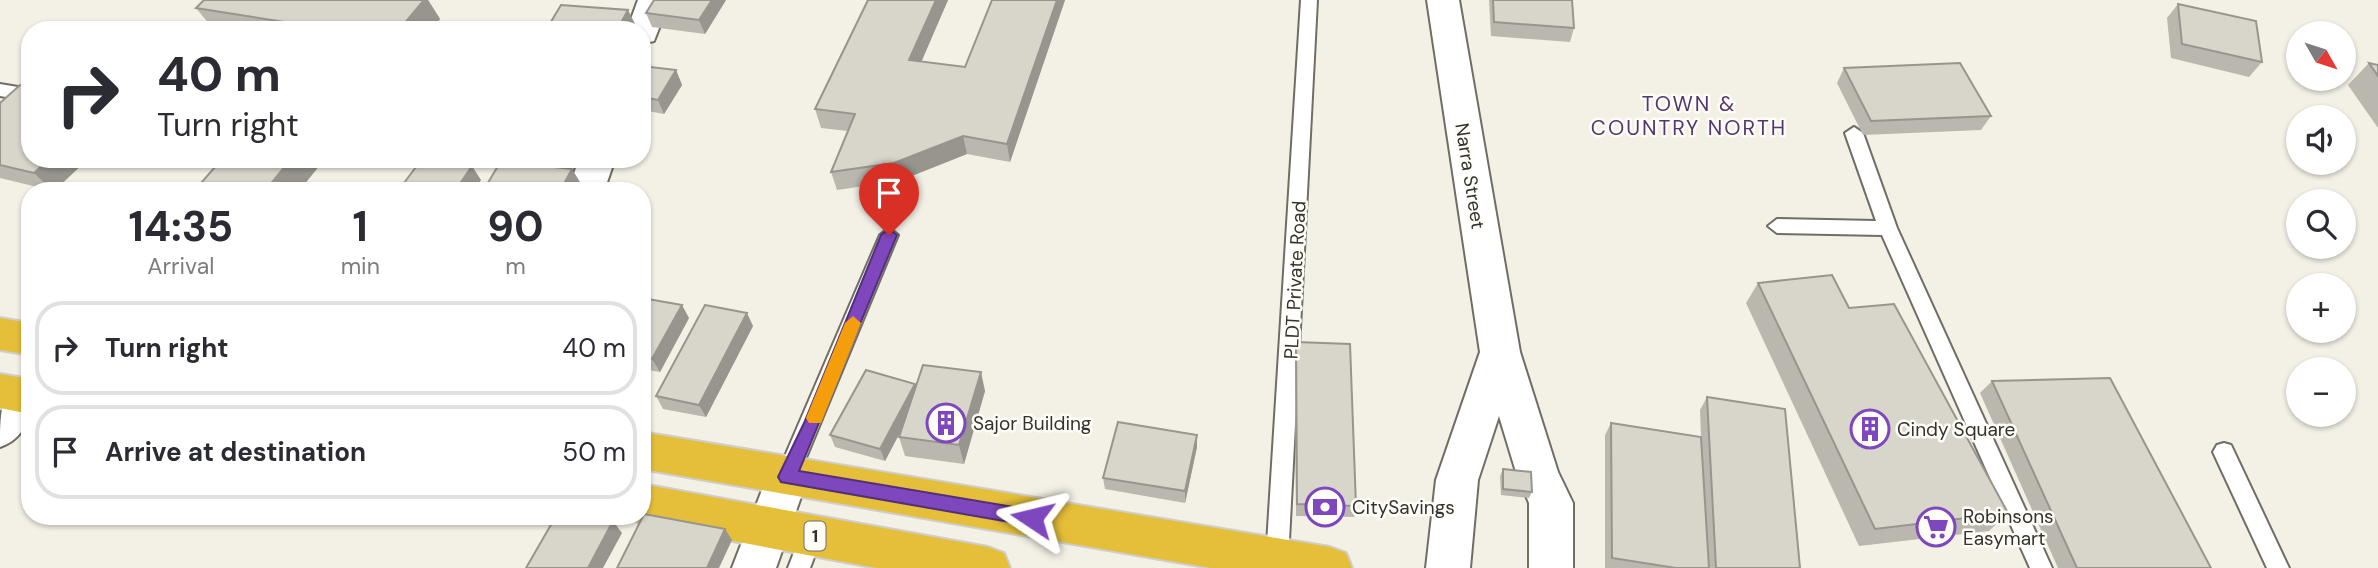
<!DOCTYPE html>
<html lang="en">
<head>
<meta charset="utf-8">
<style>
  :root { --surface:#fff; --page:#f7f7f7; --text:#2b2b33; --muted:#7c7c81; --line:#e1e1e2 }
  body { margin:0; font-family:"DM Sans",sans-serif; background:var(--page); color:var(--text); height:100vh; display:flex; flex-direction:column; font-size:26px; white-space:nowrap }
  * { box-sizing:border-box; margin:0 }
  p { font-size:23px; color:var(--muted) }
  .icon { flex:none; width:38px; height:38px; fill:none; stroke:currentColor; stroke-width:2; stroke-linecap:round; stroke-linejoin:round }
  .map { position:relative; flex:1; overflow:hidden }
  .sheet { position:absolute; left:21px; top:182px; width:630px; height:343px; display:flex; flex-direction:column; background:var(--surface); border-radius:28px; box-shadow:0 2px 5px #0004 }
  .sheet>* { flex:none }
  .guide { position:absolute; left:21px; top:21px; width:630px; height:147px; border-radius:28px; box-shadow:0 2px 5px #0004; background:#fff; color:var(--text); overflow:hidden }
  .needle { width:46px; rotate:129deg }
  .tools { position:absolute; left:2286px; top:21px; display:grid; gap:14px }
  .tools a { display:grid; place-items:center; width:70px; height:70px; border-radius:50%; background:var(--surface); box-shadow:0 2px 5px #0004; font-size:35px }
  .pin { position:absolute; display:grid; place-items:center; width:60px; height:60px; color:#fff; margin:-72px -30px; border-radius:50% 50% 50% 0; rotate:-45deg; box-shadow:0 0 7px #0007 }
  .pin .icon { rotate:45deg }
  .me { position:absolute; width:77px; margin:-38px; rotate:280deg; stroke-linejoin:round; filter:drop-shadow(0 0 5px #0008) }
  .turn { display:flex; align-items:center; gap:24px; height:147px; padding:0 21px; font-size:32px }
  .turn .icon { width:91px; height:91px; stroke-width:2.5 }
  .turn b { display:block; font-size:49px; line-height:60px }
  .eta { display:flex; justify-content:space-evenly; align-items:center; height:119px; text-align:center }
  .eta b { font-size:42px; font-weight:700; line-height:49px }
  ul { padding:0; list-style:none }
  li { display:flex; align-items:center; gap:21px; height:94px; margin:0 14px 10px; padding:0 7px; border:4px solid var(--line); border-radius:28px }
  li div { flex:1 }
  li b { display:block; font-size:26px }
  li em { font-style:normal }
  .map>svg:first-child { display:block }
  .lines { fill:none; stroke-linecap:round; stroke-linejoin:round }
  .lane-casing { stroke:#6f6d64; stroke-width:4 }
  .street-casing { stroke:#6f6d64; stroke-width:4 }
  .highway-casing { stroke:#cececd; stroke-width:4 }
  .lane { fill:#fff; fill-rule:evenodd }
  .street { fill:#fff; fill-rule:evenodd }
  .highway { fill:#e5bf39; fill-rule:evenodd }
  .wall { fill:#bab7af }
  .shaded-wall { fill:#97958e }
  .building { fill:#d8d5cb; stroke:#97958e; stroke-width:2 }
  .route { fill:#7f47bd; stroke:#532e7b; stroke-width:2 }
  .slow { fill:#f59e0b }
  .labels { text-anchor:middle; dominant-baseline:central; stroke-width:5; stroke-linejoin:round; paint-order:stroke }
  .shield { fill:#fffdf7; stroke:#706f6a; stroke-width:2 }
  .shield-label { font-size:18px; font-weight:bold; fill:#33322e }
  .street-label { font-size:19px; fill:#33322e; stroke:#fffdf7 }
  .poi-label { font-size:19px; fill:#33322e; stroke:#fffdf7; text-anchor:start }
  .neighbourhood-label { font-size:21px; letter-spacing:2px; fill:#513672; stroke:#fffdf7 }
</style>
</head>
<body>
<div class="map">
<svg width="2378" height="568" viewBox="0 0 2378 568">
  <rect width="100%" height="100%" fill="#f3f0e6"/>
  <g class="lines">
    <defs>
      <g id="lane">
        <path d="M1301 0H1317L1288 560 1285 567 1271 568 1266 560Z"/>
        <path d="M0 84 30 89V101L0 96Z"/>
        <path d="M1854 127 1863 133 1897 228 2052 568H2030L1882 235 1777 233 1768 226 1777 219 1876 221 1845 133Z"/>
        <path d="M889 228 898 235 798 477 795 484 787 487 779 484 776 477 880 235Z"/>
        <path d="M2224 443 2231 445 2289 568H2267L2213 452 2217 445Z"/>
        <path d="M811 526 819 529 822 536 810 568H788L803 529Z"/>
      </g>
      <g id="street">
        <path d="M638 0H670L654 41 642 44V30H627Z"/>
        <path d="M1427 0H1459L1520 352 1558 472 1573 503V568H1529V503L1516 472 1499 416 1478 480 1470 568H1426L1436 480 1480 352Z"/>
        <path d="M579 159H615L604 191H568Z"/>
        <path d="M22 378 30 380C30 409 31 436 0 447 0 418 0 389 22 378Z"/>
        <path d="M787 458 802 464 808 477 776 568H732L772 464Z"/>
      </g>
      <g id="highway">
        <path d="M0 318 30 323V355L0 350Z"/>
        <path d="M0 374 30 379V414L0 408Z"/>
        <path d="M642 432 1330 547 1346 553 1352 568H1211L642 469Z"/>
        <path d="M642 484 988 547 1004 553 1010 568H877L642 524 626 516H642Z"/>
      </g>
    </defs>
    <!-- lane casing -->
    <use href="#lane" class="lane-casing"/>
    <!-- street casing -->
    <use href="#street" class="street-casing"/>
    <!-- highway casing -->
    <use href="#highway" class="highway-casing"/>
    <!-- lane -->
    <use href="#lane" class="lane"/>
    <!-- street -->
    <use href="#street" class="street"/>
    <!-- highway -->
    <use href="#highway" class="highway"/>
  </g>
  <!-- wall -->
  <g class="wall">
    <path d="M204 0H428L440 19 431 30H214L196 8Z"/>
    <path d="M654 0H726L705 34 652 27 646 13Z"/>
    <path d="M868 0H948L921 61 965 67 992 0H1065L1010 162 967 154 899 181 837 190 831 172 848 131 821 128 815 109Z"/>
    <path d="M1489 0H1572L1574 28 1570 42 1491 36Z"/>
    <path d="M2178 4 2262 62 2249 77 2171 58 2167 18Z"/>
    <path d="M2369 63 2378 65V128L2348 85Z"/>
    <path d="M642 66 676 70 682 85 664 114 642 110Z"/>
    <path d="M1844 68 1991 116 1981 130 1863 135 1837 83Z"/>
    <path d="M0 103 30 159H88L54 191 0 178Z"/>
    <path d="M1758 283 1849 308 2008 513 1989 531 1859 546 1746 303Z"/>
    <path d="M642 298 689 318 660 372 642 369Z"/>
    <path d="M753 326 706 417 663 409 656 396Z"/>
    <path d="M1296 342 1356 506 1354 517 1296 516 1295 355Z"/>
    <path d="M1992 381 2211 568H2058L1980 393Z"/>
    <path d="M916 387 985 391 964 464 905 456 899 437 902 429 885 461 835 447 830 435Z"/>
    <path d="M1707 397 1800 568H1605V435L1611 423 1701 437 1700 410Z"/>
    <path d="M1197 447 1185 503 1105 489 1103 478Z"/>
    <path d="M1503 469 1532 492 1529 498 1501 495 1500 476Z"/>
  </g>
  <!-- shaded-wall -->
  <g class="shaded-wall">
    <path d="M424 0H428L440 19 431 30H399Z"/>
    <path d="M712 0H726L705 34 699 20Z"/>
    <path d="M936 0H948L914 79 909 60Z"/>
    <path d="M1057 0H1065L1010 162 1007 144Z"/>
    <path d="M628 10 635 24 631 30H617Z"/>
    <path d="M676 70 682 85 664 114 658 100Z"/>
    <path d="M963 136 967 154 899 181 894 163Z"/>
    <path d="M49 159H88L54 191H53L34 173Z"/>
    <path d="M291 159H325L299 191H265Z"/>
    <path d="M472 166 481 180 474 191H455Z"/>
    <path d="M572 169 580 182 575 191H560Z"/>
    <path d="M682 305 689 318 660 372 652 359Z"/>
    <path d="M747 313 753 326 706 417 699 405Z"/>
    <path d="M981 372 985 391 964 464 959 445Z"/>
    <path d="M915 384 919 396 885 461 880 449Z"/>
    <path d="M1197 435V447L1185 503V491Z"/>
    <path d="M613 521 622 533 603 568H588Z"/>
    <path d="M725 529 732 540 719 568H707Z"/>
  </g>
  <!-- building -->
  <g class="building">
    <path d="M204 0H424L399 30H335L196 8Z"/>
    <path d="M654 0H712L699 20 646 13Z"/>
    <path d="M868 0H936L909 60 965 67 992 0H1057L1007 144 963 136 894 163 831 172 855 114 815 109Z"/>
    <path d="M1493 0H1572L1574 28 1494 22Z"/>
    <path d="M2178 4 2256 21 2262 62 2182 44Z"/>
    <path d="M561 5 628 10 617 30H546Z"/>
    <path d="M1960 63 1991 116 1871 121 1844 68Z"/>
    <path d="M2369 63 2378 65V76Z"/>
    <path d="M642 66 676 70 658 100 642 97Z"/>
    <path d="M20 85 30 87V159H49L34 173 0 165V103Z"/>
    <path d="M222 159H291L265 191H194Z"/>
    <path d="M422 159H428L472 166 455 191H398Z"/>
    <path d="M501 161 572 169 560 191H483Z"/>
    <path d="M1832 275 1849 308 1894 304 2008 513 1875 529 1758 283Z"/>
    <path d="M642 298 682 305 652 359 642 357Z"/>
    <path d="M705 305 747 313 699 405 656 396Z"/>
    <path d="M1296 342 1350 344 1356 506 1297 504Z"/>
    <path d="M923 365 981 372 959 445 899 437Z"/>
    <path d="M866 370 915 384 880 449 830 435Z"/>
    <path d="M2110 378 2211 568H2077L1992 381Z"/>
    <path d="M1707 397 1785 409 1800 568H1716Z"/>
    <path d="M1118 422 1197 435 1185 491 1103 478Z"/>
    <path d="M1611 423 1701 437 1709 568H1676L1612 558Z"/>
    <path d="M1503 469 1531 472 1532 492 1503 489Z"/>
    <path d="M644 514 725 529 707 568H617Z"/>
    <path d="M556 516H589L613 521 588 568H526Z"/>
  </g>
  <!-- route -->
  <path class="route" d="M889 229 897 235 799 471 1032 510 1039 512 1041 518 1039 524 1032 526 781 482 778 477 805 421 881 235Z"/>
  <!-- slow -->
  <path class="slow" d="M853 316 861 323 821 423H809L806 418 845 323Z"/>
  <!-- icons -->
  <defs>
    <symbol id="building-ring" viewBox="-11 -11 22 22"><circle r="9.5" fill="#fffdf7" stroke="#7f47bd" stroke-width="1.5"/><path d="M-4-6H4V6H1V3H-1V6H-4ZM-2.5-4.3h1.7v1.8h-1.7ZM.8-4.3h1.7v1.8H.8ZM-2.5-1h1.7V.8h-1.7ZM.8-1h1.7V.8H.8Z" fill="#7f47bd"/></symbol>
    <symbol id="bank-ring" viewBox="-11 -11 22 22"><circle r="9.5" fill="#fffdf7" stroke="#7f47bd" stroke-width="1.5"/><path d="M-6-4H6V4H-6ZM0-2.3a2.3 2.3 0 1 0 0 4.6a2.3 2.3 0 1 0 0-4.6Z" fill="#7f47bd"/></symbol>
    <symbol id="supermarket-ring" viewBox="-11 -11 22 22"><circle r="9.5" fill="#fffdf7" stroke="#7f47bd" stroke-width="1.5"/><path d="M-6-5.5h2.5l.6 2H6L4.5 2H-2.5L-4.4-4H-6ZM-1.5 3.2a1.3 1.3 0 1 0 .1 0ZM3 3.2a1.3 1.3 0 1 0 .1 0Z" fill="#7f47bd"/></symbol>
  </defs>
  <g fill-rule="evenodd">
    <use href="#building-ring" x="924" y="401" width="44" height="44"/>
    <use href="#building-ring" x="1848" y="407" width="44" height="44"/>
    <use href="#bank-ring" x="1303" y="485" width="44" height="44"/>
    <use href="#supermarket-ring" x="1914" y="505" width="44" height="44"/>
  </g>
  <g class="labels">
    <!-- shield labels -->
    <rect class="shield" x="804.5" y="521.5" width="21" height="29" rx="5"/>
    <g class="shield-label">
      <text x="815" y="536">1</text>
    </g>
    <!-- street labels -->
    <g class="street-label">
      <text transform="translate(1470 176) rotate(81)">Narra Street</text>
      <text transform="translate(1295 280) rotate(-87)">PLDT Private Road</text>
    </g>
    <!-- poi labels -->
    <g class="poi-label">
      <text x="973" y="423">Sajor Building</text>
      <text x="1897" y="429">Cindy Square</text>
      <text x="1352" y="507">CitySavings</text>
      <text x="1963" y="516">Robinsons<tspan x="1963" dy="22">Easymart</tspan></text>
    </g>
    <!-- neighbourhood labels -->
    <g class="neighbourhood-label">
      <text x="1689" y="104">TOWN &amp;<tspan x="1689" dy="24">COUNTRY NORTH</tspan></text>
    </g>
  </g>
</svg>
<div class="tools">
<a><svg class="needle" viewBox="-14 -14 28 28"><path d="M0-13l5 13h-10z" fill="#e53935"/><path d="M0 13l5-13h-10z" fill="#7c7c81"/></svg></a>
<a><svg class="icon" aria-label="sound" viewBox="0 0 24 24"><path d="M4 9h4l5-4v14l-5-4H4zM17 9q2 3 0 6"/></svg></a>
<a><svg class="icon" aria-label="search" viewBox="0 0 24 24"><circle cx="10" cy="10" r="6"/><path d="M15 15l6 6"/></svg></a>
<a>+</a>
<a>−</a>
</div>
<div class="pin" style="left:889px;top:235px;background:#d93025"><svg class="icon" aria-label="arrive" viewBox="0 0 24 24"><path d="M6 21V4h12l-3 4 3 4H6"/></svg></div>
<svg class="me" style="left:1032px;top:518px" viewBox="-20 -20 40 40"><path d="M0-17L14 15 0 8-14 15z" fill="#7f47bd" stroke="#fff" stroke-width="4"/></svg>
<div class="guide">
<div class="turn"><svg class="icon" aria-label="right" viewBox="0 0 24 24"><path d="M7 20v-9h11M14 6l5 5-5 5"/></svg><div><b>40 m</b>Turn right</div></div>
</div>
<section class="sheet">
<div class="eta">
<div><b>14:35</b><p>Arrival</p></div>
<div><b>1</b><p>min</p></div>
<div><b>90</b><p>m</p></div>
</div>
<ul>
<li><svg class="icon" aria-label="right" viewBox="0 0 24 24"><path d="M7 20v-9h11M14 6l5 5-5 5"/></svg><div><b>Turn right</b></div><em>40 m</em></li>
<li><svg class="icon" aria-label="arrive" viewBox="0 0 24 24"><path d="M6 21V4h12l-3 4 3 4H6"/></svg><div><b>Arrive at destination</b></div><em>50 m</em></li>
</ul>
</section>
</div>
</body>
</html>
